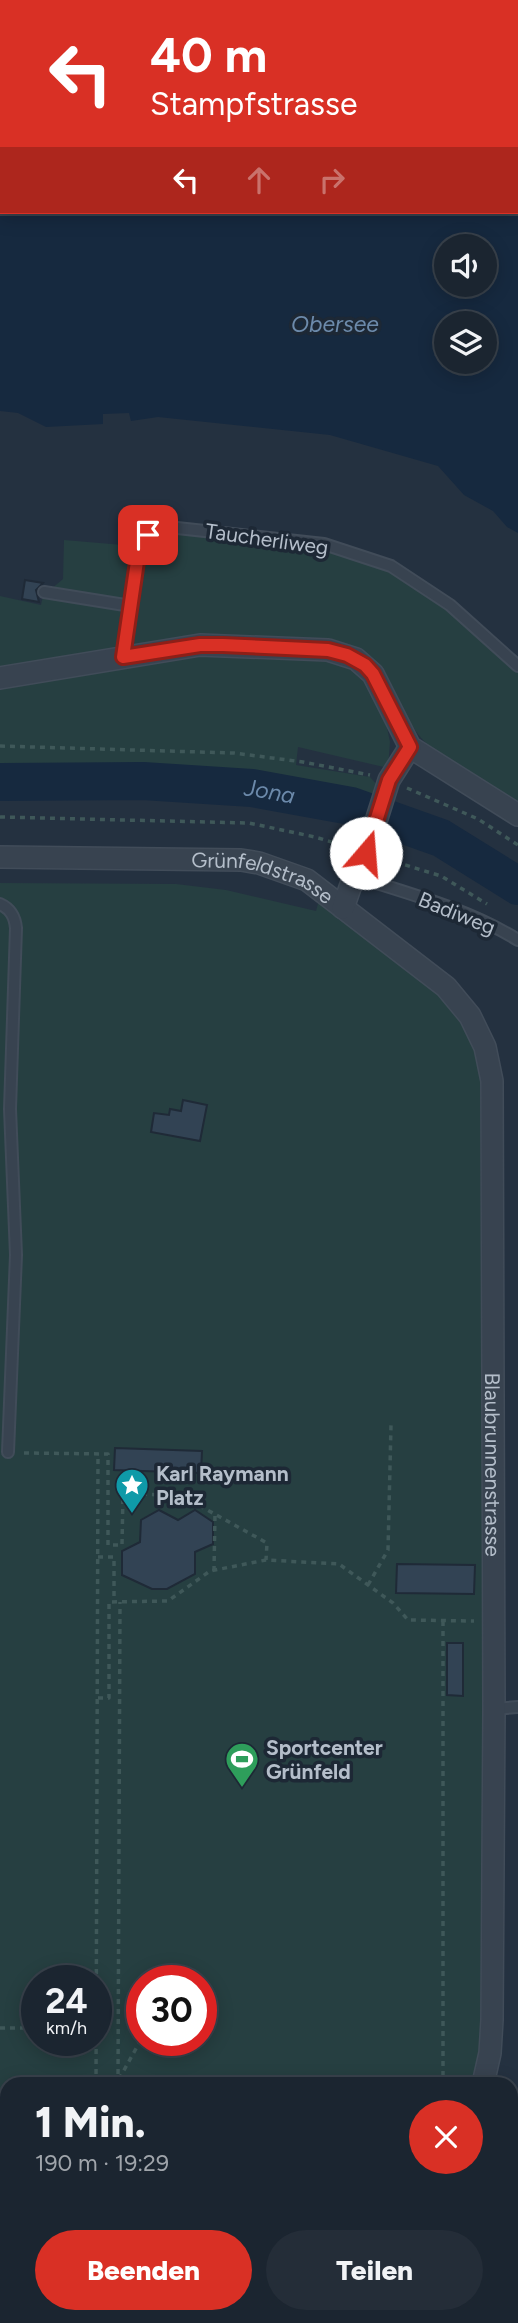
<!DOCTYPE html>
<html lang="de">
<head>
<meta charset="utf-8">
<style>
  :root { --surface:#1b2530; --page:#242d38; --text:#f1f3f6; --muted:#a0a5ab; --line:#39424c; --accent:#d93025 }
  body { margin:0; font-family:Figtree,sans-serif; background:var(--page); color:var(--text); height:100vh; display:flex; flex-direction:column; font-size:26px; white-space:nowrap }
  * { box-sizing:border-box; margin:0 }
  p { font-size:23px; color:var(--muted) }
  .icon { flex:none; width:38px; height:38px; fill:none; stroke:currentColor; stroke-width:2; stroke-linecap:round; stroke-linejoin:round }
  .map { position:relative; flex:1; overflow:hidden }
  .side { position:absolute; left:0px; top:2077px; width:518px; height:247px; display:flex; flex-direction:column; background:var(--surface); border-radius:21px 21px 0 0; box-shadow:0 4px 18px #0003,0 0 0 2px var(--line) }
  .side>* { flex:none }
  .hud { position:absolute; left:0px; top:0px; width:518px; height:214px; box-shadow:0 4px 18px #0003,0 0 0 2px var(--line); background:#d93025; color:#fff; overflow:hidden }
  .fabs { position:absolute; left:434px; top:234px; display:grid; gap:14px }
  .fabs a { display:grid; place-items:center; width:63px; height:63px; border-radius:50%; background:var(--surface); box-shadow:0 4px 18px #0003,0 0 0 2px var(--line); font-size:35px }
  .speed { position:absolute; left:21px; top:1965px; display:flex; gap:14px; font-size:35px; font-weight:700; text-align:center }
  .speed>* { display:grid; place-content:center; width:91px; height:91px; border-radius:50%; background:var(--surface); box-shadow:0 4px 18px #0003,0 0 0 2px var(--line); line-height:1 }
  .speed small { font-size:18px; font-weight:400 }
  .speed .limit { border:10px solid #d22; background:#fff; color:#111 }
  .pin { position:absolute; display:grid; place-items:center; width:60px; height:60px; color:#fff; margin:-30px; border-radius:14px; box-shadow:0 4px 10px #0006 }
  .me { position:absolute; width:77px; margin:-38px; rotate:18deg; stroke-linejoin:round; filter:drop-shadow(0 0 5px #0008) }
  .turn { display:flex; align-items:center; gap:24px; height:147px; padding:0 35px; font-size:32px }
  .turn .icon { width:91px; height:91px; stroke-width:2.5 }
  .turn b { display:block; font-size:49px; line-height:60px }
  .lanes { display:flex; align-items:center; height:66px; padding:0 35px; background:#0003; justify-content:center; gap:35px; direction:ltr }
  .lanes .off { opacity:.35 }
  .round { display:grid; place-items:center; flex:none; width:74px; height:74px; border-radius:37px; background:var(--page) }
  .overview { display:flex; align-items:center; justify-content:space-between; height:119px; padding:0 35px }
  h1 { font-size:42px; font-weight:800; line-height:52px }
  .action { display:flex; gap:14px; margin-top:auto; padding:14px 35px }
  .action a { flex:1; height:80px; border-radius:42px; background:var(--accent); color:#fff; font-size:28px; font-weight:800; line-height:80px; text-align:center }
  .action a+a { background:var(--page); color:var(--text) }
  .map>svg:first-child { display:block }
  .green { fill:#263f41; fill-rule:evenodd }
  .water { fill:#16293f; fill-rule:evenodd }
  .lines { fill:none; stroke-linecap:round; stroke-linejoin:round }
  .river { stroke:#16293f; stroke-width:38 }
  .building { fill:#324354; stroke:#1f2a37; stroke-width:2 }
  .service-casing { stroke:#414c59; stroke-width:14 }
  .minor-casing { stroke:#414c59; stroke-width:24 }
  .path { stroke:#3f5859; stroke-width:3.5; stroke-dasharray:5 5; stroke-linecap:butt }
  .service { stroke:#384350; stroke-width:10 }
  .minor { stroke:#384350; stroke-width:21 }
  .route-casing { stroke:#8d1f18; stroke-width:18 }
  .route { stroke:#d93025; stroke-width:12 }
  .labels { text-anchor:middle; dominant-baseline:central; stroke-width:7; stroke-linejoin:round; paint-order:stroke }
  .street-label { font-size:21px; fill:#b4beca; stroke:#1d2835 }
  .poi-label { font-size:21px; font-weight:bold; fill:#b4beca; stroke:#1d2835; text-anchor:start }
  .water-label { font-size:23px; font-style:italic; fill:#6c8aab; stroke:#1d2835 }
</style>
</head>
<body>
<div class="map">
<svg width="518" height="2323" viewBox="0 0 518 2323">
  <rect width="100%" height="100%" fill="#243140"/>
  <!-- green -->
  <g class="green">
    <path d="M168 527 324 544 391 566 450 605 518 666V806C487 787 449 768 424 741 391 704 388 653 332 640L210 635 0 668V596L41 605 43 596 63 579 64 540 123 545 133 550 148 535Z"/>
    <path d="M229 654 337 661 353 667 365 681 385 718 390 742 388 768 298 747 296 765 370 777 378 786 376 796 295 782 183 771 0 767V687L187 656Z"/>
    <path d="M0 883 176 884 226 890 316 911 320 896 338 919 427 981 453 1008 470 1038 480 1064 482 1104 484 1976 481 2051 476 2084H7V2317H427V2323H0ZM37 1981H96V2040H37ZM142 1981H201V2040H142Z"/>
    <path d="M511 2089H518V2323H443V2317H511Z"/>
  </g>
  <!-- water -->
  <path class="water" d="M48 0H518V533L507 527 493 511 464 495 438 466 330 435 158 417 131 421 129 413 103 414V424L46 427 18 413 0 411V186L2 212H516V2ZM446 247H485V285H446ZM446 324H485V362H446Z"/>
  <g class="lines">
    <!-- river -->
    <path class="river" id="s1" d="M0 782 143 781 252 788 351 806 441 838 518 886"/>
  </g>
  <!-- building -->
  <g class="building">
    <path d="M25 580 43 583 36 590 39 602 22 599Z"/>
    <path d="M183 1100 207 1105 200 1141 151 1132 154 1113 169 1115 170 1109 181 1111Z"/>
    <path d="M115 1448 202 1451 201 1473 114 1470Z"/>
    <path d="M159 1510 178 1520 195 1510 213 1522V1544L195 1552V1574L167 1589H152L122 1575V1551L140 1542 141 1520Z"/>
    <path d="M397 1564 475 1565 474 1594 396 1593Z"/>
    <path d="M447 1643H463V1696L447 1695Z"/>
  </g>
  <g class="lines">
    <defs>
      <g id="service">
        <path d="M44 592 131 606"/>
        <path d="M123 657 139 548 148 535 168 527 324 544 391 566 450 605 518 666"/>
        <path d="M354 876C410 894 468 909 518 940"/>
        <path d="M0 904C11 909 15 917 16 928L10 1109 16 1255 8 1452"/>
        <path d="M494 1709 518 1707"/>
      </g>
      <g id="minor">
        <path d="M0 678 200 645 328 650 356 659 373 674 410 747 518 815"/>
        <path id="s2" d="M0 857 241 860 259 863 307 880 446 987 470 1016 485 1047 492 1081 494 1709 492 2020 490 2053 483 2084"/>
        <path d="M343 908 354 876 366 853 389 780 410 747"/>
        <path d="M435 2317V2323"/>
      </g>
    </defs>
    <!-- service casing -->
    <use href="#service" class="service-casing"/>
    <!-- minor casing -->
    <use href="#minor" class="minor-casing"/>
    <!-- path -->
    <g class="path">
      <path d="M0 746 234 753 303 762 370 775"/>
      <path d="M407 788 478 819 518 845"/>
      <path d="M0 817 249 823 315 837 345 846"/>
      <path d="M386 859 441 876 487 904"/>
      <path d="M24 1453 108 1454V1545H122L123 1493 182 1496 267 1543 266 1560"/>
      <path d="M98 1557H114V1602"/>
      <path d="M214 1571 215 1514"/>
      <path d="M368 1585 388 1550 391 1425"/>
      <path d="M443 1621V2084"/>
      <path d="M98 1698H109V1602L168 1601 210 1571 266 1560 339 1564 393 1603 408 1620 474 1621"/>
      <path d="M0 2028H37"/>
      <path d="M119 2079 142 2038"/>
      <path d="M118 2081 160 2079 167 2084"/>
      <path d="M96 2084 98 1454"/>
      <path d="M118 2084 120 1602"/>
      <path d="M94 2323 95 2317"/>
    </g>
    <!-- service -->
    <use href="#service" class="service"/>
    <!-- minor -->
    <use href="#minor" class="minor"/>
  </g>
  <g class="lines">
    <defs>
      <path id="route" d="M148 535 139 548 123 657 200 645H223L328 650 347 655 365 665 373 674 410 747 389 780 366 853"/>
    </defs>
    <!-- route casing -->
    <use href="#route" class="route-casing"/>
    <!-- route -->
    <use href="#route" class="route"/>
  </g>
  <!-- icons -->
  <defs>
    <symbol id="sight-pin" viewBox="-11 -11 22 30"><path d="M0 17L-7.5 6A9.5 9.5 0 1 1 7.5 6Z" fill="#0f9aa8" stroke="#1d2835"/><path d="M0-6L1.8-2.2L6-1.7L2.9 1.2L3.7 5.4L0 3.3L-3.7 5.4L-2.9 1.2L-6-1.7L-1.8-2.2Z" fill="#fff"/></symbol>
    <symbol id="stadium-pin" viewBox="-11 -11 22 30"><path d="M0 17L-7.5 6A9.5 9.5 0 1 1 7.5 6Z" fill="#2e9e5b" stroke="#1d2835"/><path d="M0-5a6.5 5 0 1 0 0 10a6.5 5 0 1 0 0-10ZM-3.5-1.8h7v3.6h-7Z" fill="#fff"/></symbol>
  </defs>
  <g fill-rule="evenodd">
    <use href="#sight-pin" x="113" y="1466" width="38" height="52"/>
    <use href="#stadium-pin" x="223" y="1740" width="38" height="52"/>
  </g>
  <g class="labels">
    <!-- street labels -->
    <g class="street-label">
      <text transform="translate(267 539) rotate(8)">Taucherliweg</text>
      <text stroke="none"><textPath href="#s2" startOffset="266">Grünfeldstrasse</textPath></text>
      <text transform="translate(457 913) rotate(22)">Badiweg</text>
      <text stroke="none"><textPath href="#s2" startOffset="976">Blaubrunnenstrasse</textPath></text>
    </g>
    <!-- poi labels -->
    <g class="poi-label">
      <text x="156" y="1473">Karl Raymann<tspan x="156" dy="24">Platz</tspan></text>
      <text x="266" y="1747">Sportcenter<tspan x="266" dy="24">Grünfeld</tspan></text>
    </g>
    <!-- water labels -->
    <g class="water-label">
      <text x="335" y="324">Obersee</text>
      <text stroke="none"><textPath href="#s1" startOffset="270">Jona</textPath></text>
    </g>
  </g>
</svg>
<div class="fabs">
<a><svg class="icon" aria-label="sound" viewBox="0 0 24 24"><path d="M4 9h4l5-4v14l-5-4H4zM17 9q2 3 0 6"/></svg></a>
<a><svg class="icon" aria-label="layers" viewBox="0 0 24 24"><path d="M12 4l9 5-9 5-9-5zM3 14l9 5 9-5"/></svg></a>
</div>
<div class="speed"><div>24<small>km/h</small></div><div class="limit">30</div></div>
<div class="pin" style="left:148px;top:535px;background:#d93025"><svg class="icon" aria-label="arrive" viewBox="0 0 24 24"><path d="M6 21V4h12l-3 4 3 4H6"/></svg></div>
<svg class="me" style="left:366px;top:853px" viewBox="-20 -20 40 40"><circle r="19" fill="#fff"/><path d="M0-13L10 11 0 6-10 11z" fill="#d93025"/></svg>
<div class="hud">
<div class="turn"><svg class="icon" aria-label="left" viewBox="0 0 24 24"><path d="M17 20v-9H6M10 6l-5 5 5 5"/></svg><div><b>40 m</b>Stampfstrasse</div></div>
<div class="lanes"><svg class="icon" aria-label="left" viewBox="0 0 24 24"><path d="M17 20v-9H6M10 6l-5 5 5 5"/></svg><svg class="icon off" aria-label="ahead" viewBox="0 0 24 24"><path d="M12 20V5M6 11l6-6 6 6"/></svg><svg class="icon off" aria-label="right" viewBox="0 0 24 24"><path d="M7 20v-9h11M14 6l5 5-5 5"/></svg></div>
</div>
<section class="side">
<div class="overview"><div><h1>1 Min.</h1><p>190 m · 19:29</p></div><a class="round" style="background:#d93025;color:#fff"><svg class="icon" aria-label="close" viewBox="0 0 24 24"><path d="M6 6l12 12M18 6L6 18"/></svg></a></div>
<div class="action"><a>Beenden</a><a>Teilen</a></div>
</section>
</div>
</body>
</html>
